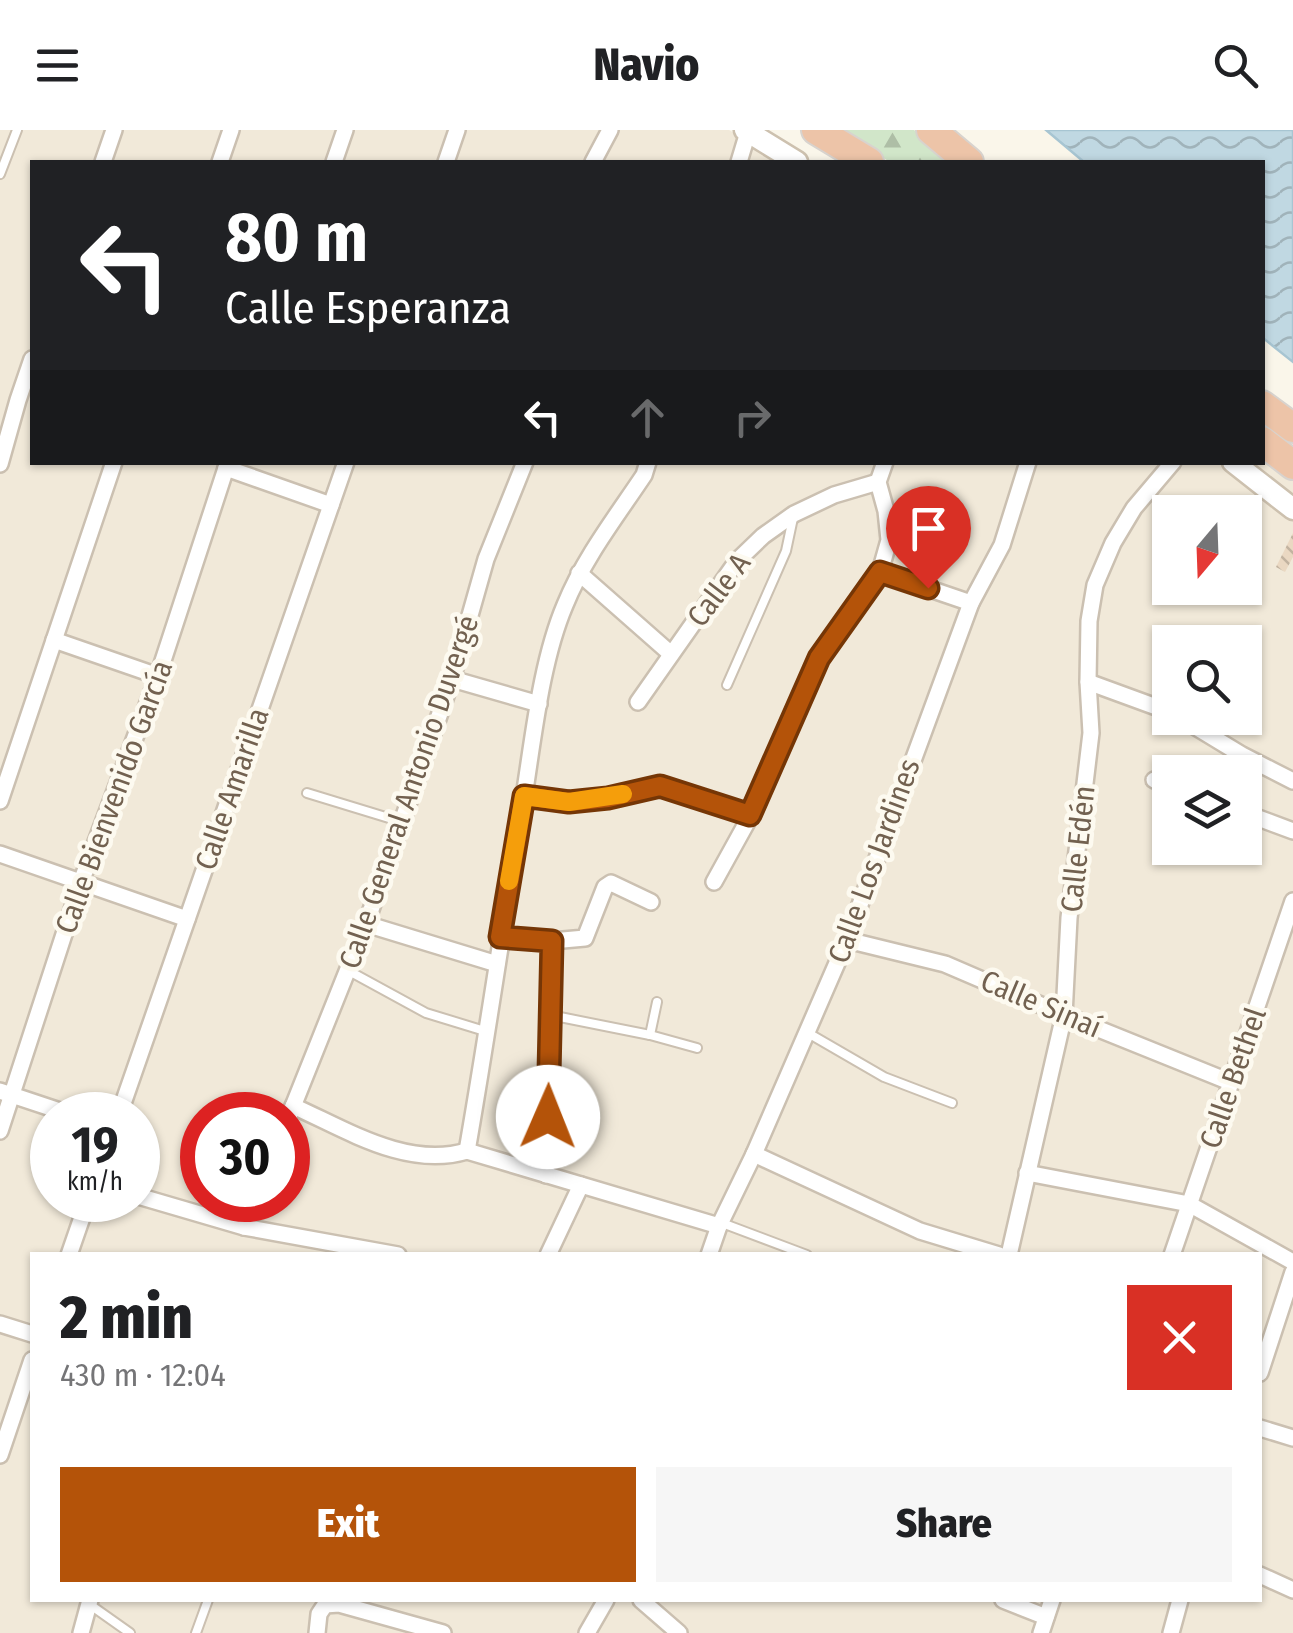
<!DOCTYPE html>
<html lang="en">
<head>
<meta charset="utf-8">
<style>
  :root { --surface:#fff; --page:#f6f6f6; --text:#202124; --muted:#757577; --accent:#b45309 }
  body { margin:0; font-family:"Fira Sans Condensed",sans-serif; background:var(--page); color:var(--text); height:100vh; display:flex; flex-direction:column; font-size:38px; white-space:nowrap }
  * { box-sizing:border-box; margin:0 }
  p { font-size:32px; color:var(--muted) }
  .icon { flex:none; width:55px; height:55px; fill:none; stroke:currentColor; stroke-width:2; stroke-linecap:round; stroke-linejoin:round }
  .map { position:relative; flex:1; overflow:hidden }
  .side { position:absolute; left:30px; top:1122px; width:1232px; height:350px; display:flex; flex-direction:column; background:var(--surface); border-radius:0px; box-shadow:0 2px 8px #0004 }
  .side>* { flex:none }
  .hud { position:absolute; left:30px; top:30px; width:1235px; height:305px; border-radius:0px; box-shadow:0 2px 8px #0004; background:#202124; color:#fff; overflow:hidden }
  .needle { width:65px; rotate:199deg }
  .tools { position:absolute; left:1152px; top:365px; display:grid; gap:20px }
  .tools a { display:grid; place-items:center; width:110px; height:110px; border-radius:0px; background:var(--surface); box-shadow:0 2px 8px #0004; font-size:50px }
  .speed { position:absolute; left:30px; top:962px; display:flex; gap:20px; font-size:50px; font-weight:700; text-align:center }
  .speed>* { display:grid; place-content:center; width:130px; height:130px; border-radius:50%; background:var(--surface); box-shadow:0 2px 8px #0004; line-height:1 }
  .speed small { font-size:25px; font-weight:400 }
  .speed .limit { border:15px solid #d22; background:#fff; color:#111 }
  .pin { position:absolute; display:grid; place-items:center; width:85px; height:85px; color:#fff; margin:-102px -42px; border-radius:50% 50% 50% 0; rotate:-45deg; box-shadow:0 0 10px #0007 }
  .pin .icon { rotate:45deg }
  .me { position:absolute; width:110px; margin:-55px; rotate:1deg; stroke-linejoin:round; filter:drop-shadow(0 0 8px #0008) }
  .turn { display:flex; align-items:center; gap:35px; height:210px; padding:0 30px; font-size:45px }
  .turn .icon { width:130px; height:130px; stroke-width:2.5 }
  .turn b { display:block; font-size:70px; line-height:85px }
  .lanes { display:flex; align-items:center; height:95px; padding:0 30px; background:#0003; justify-content:center; gap:50px; direction:ltr }
  .lanes .off { opacity:.35 }
  .round { display:grid; place-items:center; flex:none; width:105px; height:105px; border-radius:0px; background:var(--page) }
  .head { display:flex; align-items:center; justify-content:space-between; height:170px; padding:0 30px }
  h1 { font-size:60px; font-weight:800; line-height:75px }
  .action { display:flex; gap:20px; margin-top:auto; padding:20px 30px }
  .action a { flex:1; height:115px; border-radius:0px; background:var(--accent); color:#fff; font-size:40px; font-weight:800; line-height:115px; text-align:center }
  .action a+a { background:var(--page); color:var(--text) }
  header { display:flex; justify-content:space-between; align-items:center; height:130px; padding:0 30px; background:var(--surface); font-size:45px; font-weight:800 }
  .map>svg:first-child { display:block }
  .residential { fill:#f1e9d9; fill-rule:evenodd }
  .forest { fill:url(#forest-firs) }
  .water { fill:url(#water-waves); stroke:#a7c5d2; stroke-width:2.5 }
  .building { fill:url(#building-back-hatch) }
  .lines { fill:none; stroke-linecap:round; stroke-linejoin:round }
  .lane-casing { stroke:#cbc0b1; stroke-width:12 }
  .street-casing { stroke:#cbc0b1; stroke-width:20 }
  .secondary-casing { stroke:#cdc1af; stroke-width:25 }
  .highway-casing { stroke:#d8d3ce; stroke-width:32 }
  .lane { stroke:#fff; stroke-width:8 }
  .street { stroke:#fff; stroke-width:15 }
  .secondary { stroke:#fff; stroke-width:20 }
  .highway { stroke:#edc4a8; stroke-width:28 }
  .route-casing { stroke:#753606; stroke-width:25 }
  .route { stroke:#b45309; stroke-width:18 }
  .slow { stroke:#f59e0b; stroke-width:18 }
  .labels { text-anchor:middle; dominant-baseline:central; stroke-width:9; stroke-linejoin:round; paint-order:stroke }
  .street-label { font-size:30px; fill:#726150; stroke:#fdfaf0 }
</style>
</head>
<body>
<header><svg class="icon" aria-label="menu" viewBox="0 0 24 24"><path d="M4 6h16M4 12h16M4 18h16"/></svg>Navio<svg class="icon" aria-label="search" viewBox="0 0 24 24"><circle cx="10" cy="10" r="6"/><path d="M15 15l6 6"/></svg></header>
<div class="map">
<svg width="1293" height="1503" viewBox="0 0 1293 1503">
  <defs>
    <pattern id="forest-firs" width="22" height="20" patternUnits="userSpaceOnUse" patternTransform="scale(2.5)"><rect width="22" height="20" fill="#d1e6c9"/><path d="M5 1l3.5 6h-7zM16 11l3.5 6h-7z" fill="#aebea6"/></pattern>
    <pattern id="water-waves" width="16" height="10" patternUnits="userSpaceOnUse" patternTransform="scale(2.5)"><rect width="16" height="10" fill="#c0d8e2"/><path d="M0 5q4-4 8 0t8 0" fill="none" stroke="#a0b3ba"/></pattern>
    <pattern id="building-back-hatch" width="6" height="6" patternUnits="userSpaceOnUse" patternTransform="scale(2.5)"><rect width="6" height="6" fill="#ead8c2"/><path d="M-1 5l2 2M0 0l6 6M5-1l2 2" fill="none" stroke="#c2b3a0"/></pattern>
  </defs>
  <rect width="100%" height="100%" fill="#faf6ea"/>
  <!-- residential -->
  <path class="residential" d="M0 0H729L782 32H32V332H1262L1263 328 1293 347V1503H0ZM1170 382H1245V458H1170ZM1170 512H1245V588H1170ZM1170 642H1245V718H1170ZM52 985H138V1070H52ZM202 985H288V1070H202ZM32 1125H1260V1470H32Z"/>
  <!-- forest -->
  <path class="forest" d="M838 0H914L951 32H890Z"/>
  <!-- water -->
  <path class="water" d="M1046 0H1293V232L1263 208 1262 32H1084Z"/>
  <!-- building -->
  <path class="building" d="M1293 403V427L1285 442 1276 437Z"/>
  <g class="lines">
    <defs>
      <g id="lane">
        <path d="M0 44 17 0"/>
        <path d="M727 555 786 421 793 388"/>
        <path d="M307 663 402 692"/>
        <path d="M349 841 426 883 488 902"/>
        <path d="M550 885 650 905 697 918"/>
        <path d="M808 903 884 947 952 973"/>
        <path d="M650 905 657 872"/>
        <path d="M722 1093 807 1125"/>
        <path d="M89 1474 130 1503"/>
        <path d="M196 1503 208 1470"/>
      </g>
      <g id="street">
        <path d="M103 32 114 0"/>
        <path d="M220 32 231 0"/>
        <path d="M334 32 345 0"/>
        <path d="M446 32 457 0"/>
        <path d="M593 32 610 0"/>
        <path d="M739 32 748 2"/>
        <path d="M0 334 18 270 32 229"/>
        <path d="M226 338 331 375"/>
        <path d="M880 442 971 473"/>
        <path d="M579 443 671 524"/>
        <path d="M54 510 158 546"/>
        <path d="M452 549 539 574"/>
        <path d="M1088 552 1170 582"/>
        <path d="M638 572 737 431 763 406 794 384 834 365 878 352"/>
        <path d="M1181 588 1242 625 1293 651"/>
        <path d="M1154 650 1170 656"/>
        <path d="M524 666 569 672 607 668 660 656 751 685"/>
        <path d="M0 671 114 332"/>
        <path d="M1245 683 1293 701"/>
        <path d="M0 724 187 789"/>
        <path d="M714 752 751 685 819 528 880 442 889 410 886 381 878 352 885 332"/>
        <path d="M366 794 497 834"/>
        <path d="M500 807 552 811 585 808 605 757 611 753 651 772"/>
        <path d="M847 810 945 834 1064 885 1230 952"/>
        <path d="M0 961 72 985"/>
        <path d="M293 976C347 1000 407 1039 467 1021L719 1096"/>
        <path d="M119 985 346 332"/>
        <path d="M288 989 366 794 452 549 486 429 525 332"/>
        <path d="M0 1001 81 752 158 546 228 332"/>
        <path d="M467 1021C488 901 505 781 525 660 534 602 542 529 565 475 584 428 616 387 644 345L648 332"/>
        <path d="M754 1024 920 1101 999 1125"/>
        <path d="M1027 1043 1189 1074 1293 1132"/>
        <path d="M546 1045C550 967 549 889 552 811"/>
        <path d="M138 1066 244 1097 398 1125"/>
        <path d="M244 1097 255 1070"/>
        <path d="M69 1125 88 1070"/>
        <path d="M548 1125 581 1055"/>
        <path d="M709 1125 719 1096 754 1024 847 810 971 473 1002 415 1028 332"/>
        <path d="M1009 1125 1064 885 1069 788 1091 603 1088 552 1089 491 1095 455 1113 413 1134 378 1173 332"/>
        <path d="M1172 1125 1293 771"/>
        <path d="M0 1194 32 1204"/>
        <path d="M1260 1243 1293 1142"/>
        <path d="M1260 1298 1293 1308"/>
        <path d="M0 1325 32 1230"/>
        <path d="M1260 1445 1293 1460"/>
        <path d="M641 1470 679 1503"/>
        <path d="M1003 1470 1046 1487"/>
        <path d="M81 1503 90 1470"/>
        <path d="M317 1503 319 1484 325 1475 339 1474 443 1503"/>
        <path d="M587 1503 606 1470"/>
        <path d="M1041 1503 1052 1470"/>
        <path d="M1171 1503 1180 1470"/>
      </g>
      <g id="secondary">
        <path d="M745 0 797 32"/>
        <path d="M1233 332 1293 379"/>
      </g>
      <g id="highway">
        <path d="M816 0 869 32"/>
        <path d="M931 0 969 32"/>
        <path d="M1262 275 1293 298"/>
        <path d="M1262 311 1293 335"/>
      </g>
    </defs>
    <!-- lane casing -->
    <use href="#lane" class="lane-casing"/>
    <!-- street casing -->
    <use href="#street" class="street-casing"/>
    <!-- secondary casing -->
    <use href="#secondary" class="secondary-casing"/>
    <!-- highway casing -->
    <use href="#highway" class="highway-casing"/>
    <!-- lane -->
    <use href="#lane" class="lane"/>
    <!-- street -->
    <use href="#street" class="street"/>
    <!-- secondary -->
    <use href="#secondary" class="secondary"/>
    <!-- highway -->
    <use href="#highway" class="highway"/>
  </g>
  <g class="lines">
    <defs>
      <path id="route" d="M548 987 552 811 500 807 524 666 569 672 608 668 660 656 750 685 819 528 880 442 928 458"/>
    </defs>
    <!-- route casing -->
    <use href="#route" class="route-casing"/>
    <!-- route -->
    <use href="#route" class="route"/>
    <!-- slow -->
    <path class="slow" d="M509 751 524 666 569 672 623 664"/>
  </g>
  <g class="labels">
    <!-- street labels -->
    <g class="street-label">
      <text transform="translate(719 460) rotate(-53)">Calle A</text>
      <text transform="translate(232 659) rotate(-71)">Calle Amarilla</text>
      <text transform="translate(409 662) rotate(-71)">Calle General Antonio Duvergé</text>
      <text transform="translate(114 667) rotate(-70)">Calle Bienvenido García</text>
      <text transform="translate(1078 719) rotate(-84)">Calle Edén</text>
      <text transform="translate(874 731) rotate(-70)">Calle Los Jardines</text>
      <text transform="translate(1041 874) rotate(23)">Calle Sinaí</text>
      <text transform="translate(1233 948) rotate(-71)">Calle Bethel</text>
    </g>
  </g>
</svg>
<div class="tools">
<a><svg class="needle" viewBox="-14 -14 28 28"><path d="M0-13l5 13h-10z" fill="#e53935"/><path d="M0 13l5-13h-10z" fill="#757577"/></svg></a>
<a><svg class="icon" aria-label="search" viewBox="0 0 24 24"><circle cx="10" cy="10" r="6"/><path d="M15 15l6 6"/></svg></a>
<a><svg class="icon" aria-label="layers" viewBox="0 0 24 24"><path d="M12 4l9 5-9 5-9-5zM3 14l9 5 9-5"/></svg></a>
</div>
<div class="speed"><div>19<small>km/h</small></div><div class="limit">30</div></div>
<div class="pin" style="left:928px;top:458px;background:#d93025"><svg class="icon" aria-label="arrive" viewBox="0 0 24 24"><path d="M6 21V4h12l-3 4 3 4H6"/></svg></div>
<svg class="me" style="left:548px;top:987px" viewBox="-20 -20 40 40"><circle r="19" fill="#fff"/><path d="M0-13L10 11 0 6-10 11z" fill="#b45309"/></svg>
<div class="hud">
<div class="turn"><svg class="icon" aria-label="left" viewBox="0 0 24 24"><path d="M17 20v-9H6M10 6l-5 5 5 5"/></svg><div><b>80 m</b>Calle Esperanza</div></div>
<div class="lanes"><svg class="icon" aria-label="left" viewBox="0 0 24 24"><path d="M17 20v-9H6M10 6l-5 5 5 5"/></svg><svg class="icon off" aria-label="ahead" viewBox="0 0 24 24"><path d="M12 20V5M6 11l6-6 6 6"/></svg><svg class="icon off" aria-label="right" viewBox="0 0 24 24"><path d="M7 20v-9h11M14 6l5 5-5 5"/></svg></div>
</div>
<section class="side">
<div class="head"><div><h1>2 min</h1><p>430 m · 12:04</p></div><a class="round" style="background:#d93025;color:#fff"><svg class="icon" aria-label="close" viewBox="0 0 24 24"><path d="M6 6l12 12M18 6L6 18"/></svg></a></div>
<div class="action"><a>Exit</a><a>Share</a></div>
</section>
</div>
</body>
</html>
